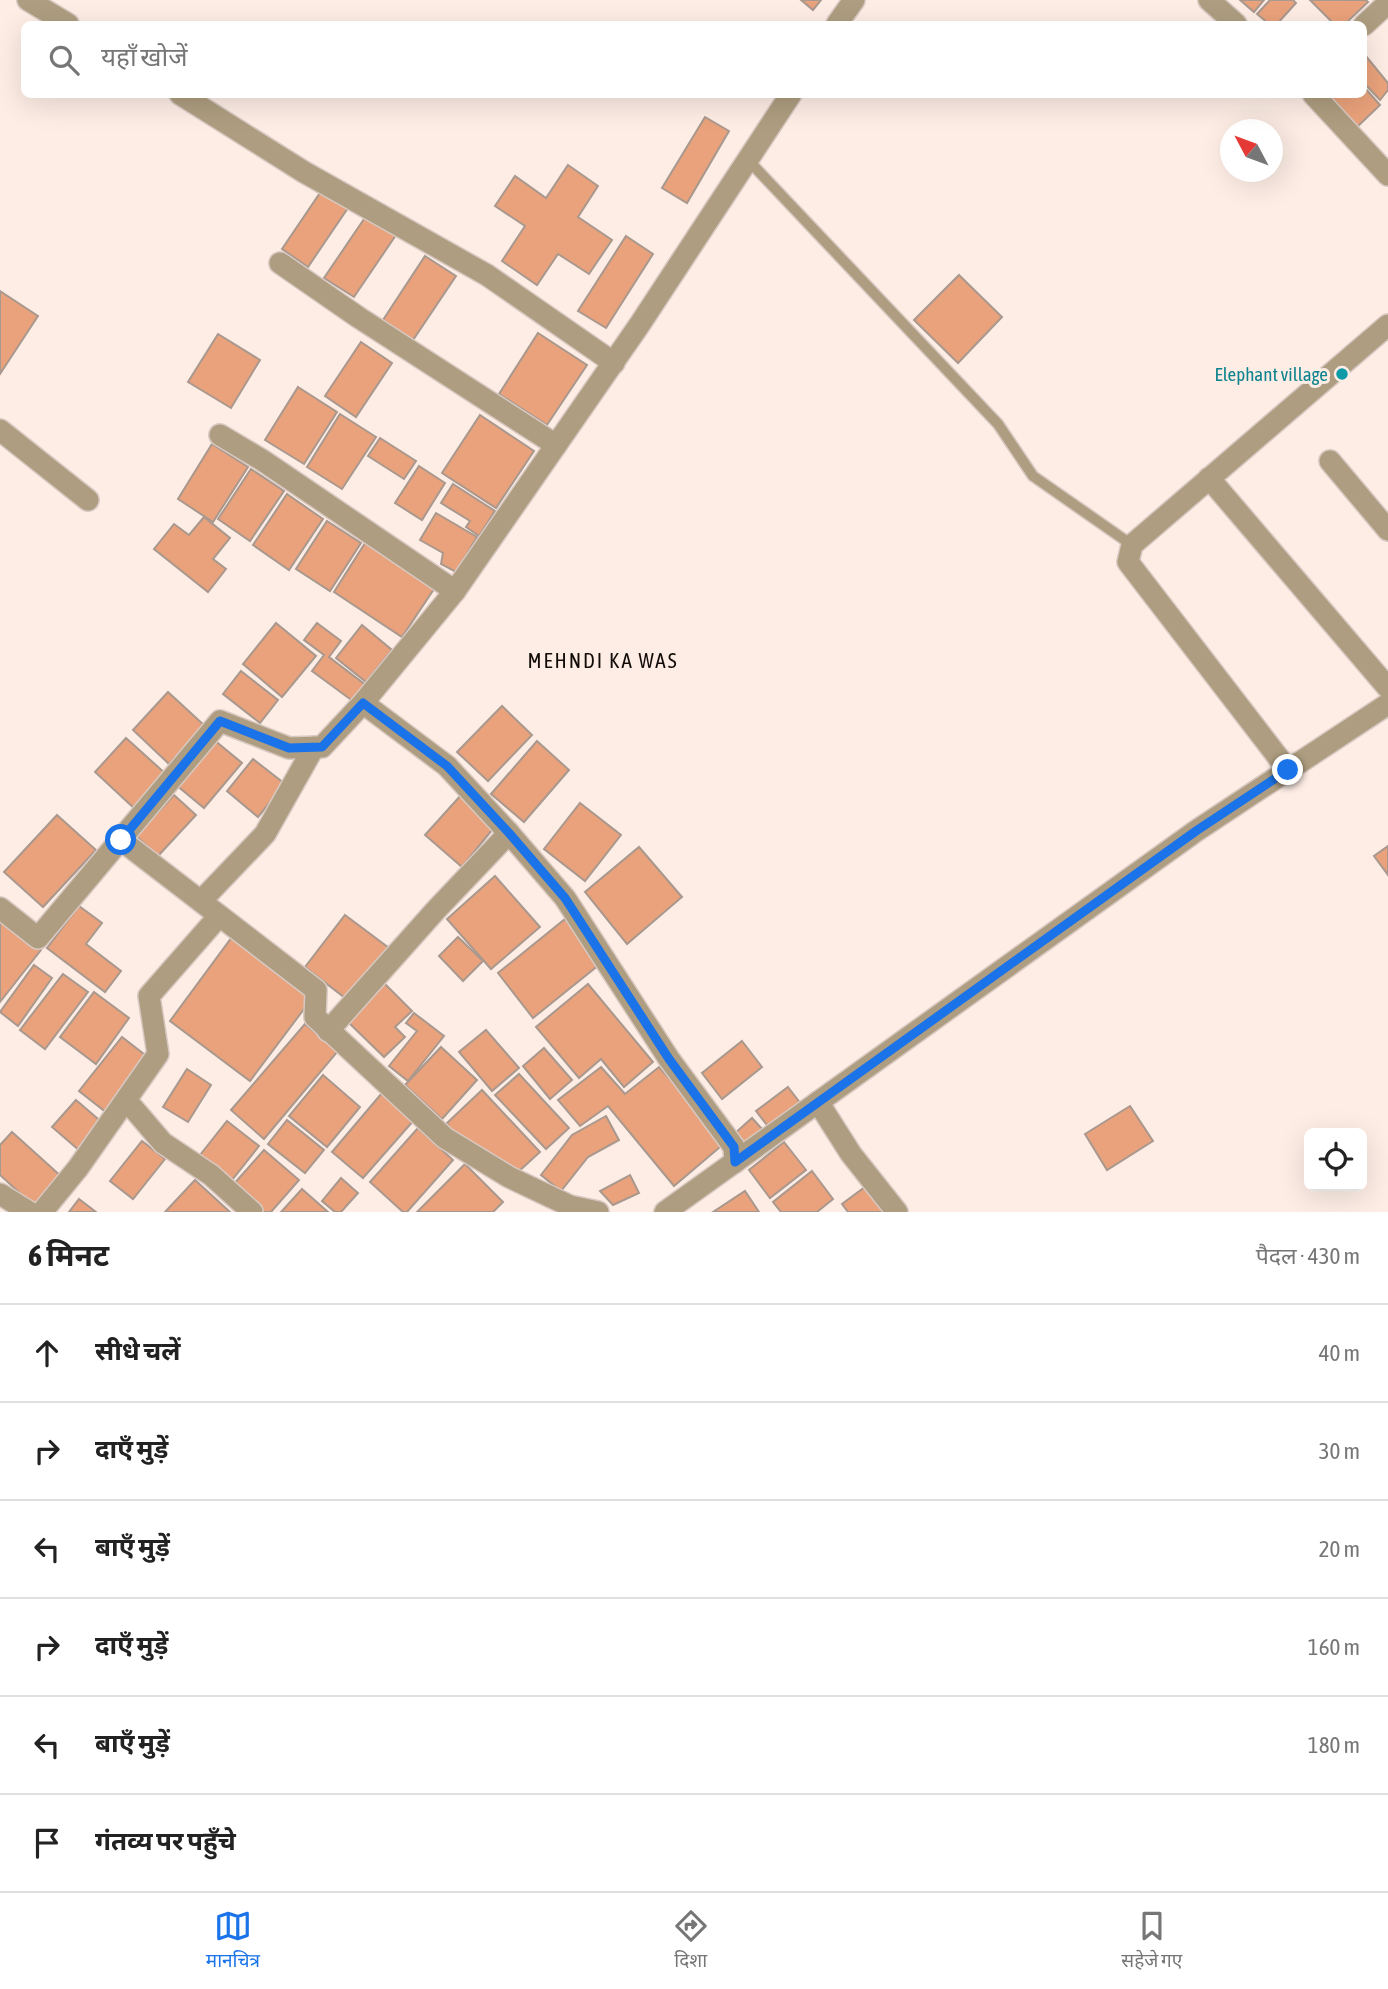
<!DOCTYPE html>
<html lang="hi">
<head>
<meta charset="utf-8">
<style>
  :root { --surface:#fff; --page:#f6f6f6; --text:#222; --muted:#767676; --line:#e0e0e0; --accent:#1a73e8 }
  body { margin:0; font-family:"Asap Condensed","Noto Sans Devanagari",sans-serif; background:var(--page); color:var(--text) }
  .controls { position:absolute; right:21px; bottom:21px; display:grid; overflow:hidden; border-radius:10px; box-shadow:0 7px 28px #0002 }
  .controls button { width:63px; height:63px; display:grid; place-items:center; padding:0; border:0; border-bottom:2px solid var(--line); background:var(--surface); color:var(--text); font:35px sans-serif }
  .compass { position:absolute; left:1220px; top:119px; width:63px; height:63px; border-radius:50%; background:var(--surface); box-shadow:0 7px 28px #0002; rotate:311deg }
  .stop { position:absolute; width:21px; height:21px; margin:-16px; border:5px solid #1a73e8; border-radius:50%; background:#fff }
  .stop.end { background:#1a73e8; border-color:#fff; box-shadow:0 2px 7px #0008 }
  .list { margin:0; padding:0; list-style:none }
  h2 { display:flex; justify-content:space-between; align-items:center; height:91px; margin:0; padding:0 28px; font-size:30px }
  h2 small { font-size:23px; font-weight:400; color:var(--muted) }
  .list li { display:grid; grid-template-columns:46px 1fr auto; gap:21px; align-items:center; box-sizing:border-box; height:98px; padding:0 28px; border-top:2px solid var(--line) }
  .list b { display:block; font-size:26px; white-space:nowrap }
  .list em { font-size:23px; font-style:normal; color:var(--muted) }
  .icon { flex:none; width:38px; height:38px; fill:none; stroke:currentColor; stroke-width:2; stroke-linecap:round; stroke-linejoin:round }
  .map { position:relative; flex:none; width:1388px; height:1212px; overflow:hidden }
  .search { position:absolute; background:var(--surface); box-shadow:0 7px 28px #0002; left:21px; right:21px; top:21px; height:77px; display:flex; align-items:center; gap:18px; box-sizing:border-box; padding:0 24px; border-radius:10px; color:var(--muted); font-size:26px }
  .sheet { height:679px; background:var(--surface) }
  nav { display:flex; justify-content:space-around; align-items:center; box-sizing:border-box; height:98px; border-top:2px solid var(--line); background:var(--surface); font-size:19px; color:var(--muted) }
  nav a { display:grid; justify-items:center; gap:4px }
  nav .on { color:var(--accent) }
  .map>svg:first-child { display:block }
  .building { fill:#e9a27b; stroke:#a9988e; stroke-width:2 }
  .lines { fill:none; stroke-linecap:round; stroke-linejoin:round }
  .lane-casing { stroke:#d7c9c2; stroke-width:13 }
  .street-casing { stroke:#d7c9c2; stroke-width:24 }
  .lane { stroke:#ae9d80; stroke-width:10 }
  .street { stroke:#ae9d80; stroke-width:21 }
  .route { stroke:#1a73e8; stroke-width:9 }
  .culture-dot { fill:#0f9aa8; stroke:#fdede5; stroke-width:2.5 }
  .labels { text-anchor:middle; stroke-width:6; stroke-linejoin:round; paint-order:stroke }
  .culture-label { font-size:19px; fill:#0d838f; stroke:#fdede5; text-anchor:end }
  .neighbourhood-label { font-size:21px; letter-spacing:2px; fill:#120c09; stroke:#fdede5 }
</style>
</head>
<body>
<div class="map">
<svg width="1388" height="1212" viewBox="0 0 1388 1212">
  <rect width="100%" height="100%" fill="#fdede5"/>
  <g class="building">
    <polygon points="801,0 821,0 813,10"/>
    <polygon points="1240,0 1264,0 1254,12"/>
    <polygon points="1270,0 1293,0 1296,3 1277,24 1269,24 1257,14"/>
    <polygon points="1310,0 1366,0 1368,2 1345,24 1334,24"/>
    <polygon points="1365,55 1388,83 1388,90 1380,100 1364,83"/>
    <polygon points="1364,87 1380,105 1356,128 1325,94 1364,94"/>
    <polygon points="705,117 729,131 687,203 662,188"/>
    <polygon points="568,165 598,186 578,217 612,240 589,274 558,254 537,285 502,261 525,226 495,206 515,176 546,198"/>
    <polygon points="324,187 350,205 308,267 282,249"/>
    <polygon points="366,216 396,235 354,297 324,278"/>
    <polygon points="626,236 653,254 606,328 578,311"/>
    <polygon points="425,256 456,276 413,340 383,320"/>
    <polygon points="959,275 1002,317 958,363 914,320"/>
    <polygon points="0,291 38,316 0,374"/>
    <polygon points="538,333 587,365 547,425 499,394"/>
    <polygon points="218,334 260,360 231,408 188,382"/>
    <polygon points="361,342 392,363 356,417 325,396"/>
    <polygon points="298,387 337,412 304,464 265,440"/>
    <polygon points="340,414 376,437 342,489 307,467"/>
    <polygon points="480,415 534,451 496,508 442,473"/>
    <polygon points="380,438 416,461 404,479 368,456"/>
    <polygon points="212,444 248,467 213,522 178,499"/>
    <polygon points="419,466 445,483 422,520 395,503"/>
    <polygon points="251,469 284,491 250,541 218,519"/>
    <polygon points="453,484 495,511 479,536 466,527 470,521 441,503"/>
    <polygon points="287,494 323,519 289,570 253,545"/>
    <polygon points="436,513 477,537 456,572 441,564 443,553 420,540"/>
    <polygon points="204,517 230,538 213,559 226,569 208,592 154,549 174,524 189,535"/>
    <polygon points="327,521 361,543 330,591 296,569"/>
    <polygon points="367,540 436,586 402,637 334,592"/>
    <polygon points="276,623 316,656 282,697 243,664"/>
    <polygon points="317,623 341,641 329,657 367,686 354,702 312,671 324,655 304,640"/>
    <polygon points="362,625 392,650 366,682 336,658"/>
    <polygon points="241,671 278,700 260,723 223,694"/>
    <polygon points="168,692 205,726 169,764 133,730"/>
    <polygon points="502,706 532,735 488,781 457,752"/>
    <polygon points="126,738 167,775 136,810 95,772"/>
    <polygon points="213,739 242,763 204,808 175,784"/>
    <polygon points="537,741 569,770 524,822 491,794"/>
    <polygon points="253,759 285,784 258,817 227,791"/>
    <polygon points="462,794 496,825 462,867 425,835"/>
    <polygon points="174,795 196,815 158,856 136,836"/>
    <polygon points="580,803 621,835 585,881 544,849"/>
    <polygon points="57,815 96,850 43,907 4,872"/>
    <polygon points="1388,846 1388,875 1374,856"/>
    <polygon points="639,847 682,897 627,944 585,892"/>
    <polygon points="495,876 540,927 491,969 447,919"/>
    <polygon points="79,906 102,923 86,944 121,971 105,992 47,948"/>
    <polygon points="345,915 389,948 349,1001 305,967"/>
    <polygon points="0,918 41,950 0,1002"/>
    <polygon points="565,919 600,964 533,1018 498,973"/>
    <polygon points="232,937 313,997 250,1081 170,1021"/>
    <polygon points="458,937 483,961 463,981 439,956"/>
    <polygon points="34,965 52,978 18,1026 0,1012"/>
    <polygon points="63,974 88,992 45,1049 20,1030"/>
    <polygon points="384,983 412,1011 395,1027 405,1037 384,1057 347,1021"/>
    <polygon points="588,984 653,1062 624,1087 601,1059 579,1078 536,1027"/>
    <polygon points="94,992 129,1018 96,1064 60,1037"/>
    <polygon points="414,1013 444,1036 408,1081 389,1066 417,1031 406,1023"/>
    <polygon points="305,1024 338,1051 264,1139 231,1110"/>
    <polygon points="486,1030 519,1068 492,1091 459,1052"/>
    <polygon points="122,1037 149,1058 107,1113 79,1091"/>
    <polygon points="742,1041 762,1067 722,1099 702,1073"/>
    <polygon points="441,1047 477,1080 442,1119 405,1085"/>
    <polygon points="544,1048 572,1080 550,1099 523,1066"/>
    <polygon points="601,1067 625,1094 659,1067 726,1142 674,1186 608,1106 580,1126 558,1100"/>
    <polygon points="187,1069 211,1085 188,1122 163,1107"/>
    <polygon points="519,1074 569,1128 546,1149 495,1095"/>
    <polygon points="323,1075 360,1107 327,1147 289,1116"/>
    <polygon points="788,1087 801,1104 770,1129 756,1111"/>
    <polygon points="482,1090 540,1152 517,1173 452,1134 447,1123"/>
    <polygon points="382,1093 414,1120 363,1178 332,1152"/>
    <polygon points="76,1100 104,1124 80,1151 52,1127"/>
    <polygon points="1130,1106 1153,1141 1107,1170 1085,1134"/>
    <polygon points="606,1116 619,1140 588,1157 561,1191 541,1175 572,1135"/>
    <polygon points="752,1118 762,1129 744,1146 734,1134"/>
    <polygon points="287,1120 324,1150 305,1173 268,1144"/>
    <polygon points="227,1121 259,1146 232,1180 200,1155"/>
    <polygon points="418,1128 453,1160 407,1212 403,1212 370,1182"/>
    <polygon points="12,1132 62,1177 35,1207 0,1175 0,1145"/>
    <polygon points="142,1141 165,1159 133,1199 110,1181"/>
    <polygon points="784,1142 806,1170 770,1198 749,1170"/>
    <polygon points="264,1150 299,1180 271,1212 264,1212 233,1185"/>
    <polygon points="465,1164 503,1202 493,1212 417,1212"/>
    <polygon points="812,1171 833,1199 817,1212 781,1212 773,1202"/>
    <polygon points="630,1175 639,1193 613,1205 600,1191"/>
    <polygon points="341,1178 358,1193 341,1212 335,1212 322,1201"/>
    <polygon points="195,1180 230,1212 165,1212"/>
    <polygon points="865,1187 884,1212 848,1212 842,1204"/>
    <polygon points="302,1189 328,1212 281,1212"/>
    <polygon points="745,1191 759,1212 713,1212"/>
    <polygon points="79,1199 96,1212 69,1212"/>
  </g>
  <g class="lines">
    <defs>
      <polyline id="lane" points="748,160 998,424 1033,476 1132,545"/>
      <g id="street">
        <polyline points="28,0 68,24"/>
        <polyline points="1209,0 1236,24"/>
        <polyline points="837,24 854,0"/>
        <polyline points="1364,25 1388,3"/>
        <polyline points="180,94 304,172 487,275 614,363"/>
        <polyline points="1313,94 1388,175"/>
        <polyline points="280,263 358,317 556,445"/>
        <polyline points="0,430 88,500"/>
        <polyline points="220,435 262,460 455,591"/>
        <polyline points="1330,461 1388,530"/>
        <polyline points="1209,478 1388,688"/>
        <polyline points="363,703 447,766 509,833 565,898 669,1059 734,1147 735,1162"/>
        <polyline points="1288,770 1128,562 1132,545 1388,325"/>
        <polyline points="121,840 316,990 315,1017 445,1138 509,1177 570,1206 598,1212"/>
        <polyline points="201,901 265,834 314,747"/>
        <polyline points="0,908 38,938 220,721 289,748 322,747 363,703 455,591 640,324 791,94"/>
        <polyline points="328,1031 435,911 509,833"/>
        <polyline points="127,1101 163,1143 211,1175 252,1212"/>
        <polyline points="818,1102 851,1154 897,1212"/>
        <polyline points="0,1194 29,1212"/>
        <polyline points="42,1212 78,1168 158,1054 149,996 219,916"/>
        <polyline points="665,1212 1196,831 1388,704"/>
      </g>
    </defs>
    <use href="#lane" class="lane-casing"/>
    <use href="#street" class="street-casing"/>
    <use href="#lane" class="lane"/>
    <use href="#street" class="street"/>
  </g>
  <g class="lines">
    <polyline class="route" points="121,840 220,721 289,748 322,747 363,703 447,766 509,833 565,898 669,1059 734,1147 735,1162 1196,831 1288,770"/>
  </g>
  <circle class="culture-dot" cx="1342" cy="374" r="7"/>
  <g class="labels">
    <g class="culture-label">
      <text x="1328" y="381">Elephant village</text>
    </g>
    <g class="neighbourhood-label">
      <text x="603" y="668">MEHNDI KA WAS</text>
    </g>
  </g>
</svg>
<div class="controls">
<button><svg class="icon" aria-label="locate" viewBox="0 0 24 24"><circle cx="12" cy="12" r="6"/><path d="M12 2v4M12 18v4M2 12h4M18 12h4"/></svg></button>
</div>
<svg class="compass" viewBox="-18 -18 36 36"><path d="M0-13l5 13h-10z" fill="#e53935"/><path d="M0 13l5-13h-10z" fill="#767676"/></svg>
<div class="stop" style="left:121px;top:840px"></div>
<div class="stop end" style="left:1288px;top:770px"></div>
<div class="search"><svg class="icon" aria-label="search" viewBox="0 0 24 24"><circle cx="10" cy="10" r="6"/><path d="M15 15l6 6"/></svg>यहाँ खोजें</div>
</div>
<section class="sheet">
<h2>6 मिनट<small>पैदल · 430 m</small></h2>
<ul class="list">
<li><svg class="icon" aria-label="ahead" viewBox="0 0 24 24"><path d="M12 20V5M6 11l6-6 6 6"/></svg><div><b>सीधे चलें</b></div><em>40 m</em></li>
<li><svg class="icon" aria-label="right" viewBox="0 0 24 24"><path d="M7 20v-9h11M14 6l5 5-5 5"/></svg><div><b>दाएँ मुड़ें</b></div><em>30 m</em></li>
<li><svg class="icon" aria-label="left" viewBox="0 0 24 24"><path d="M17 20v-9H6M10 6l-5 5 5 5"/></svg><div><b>बाएँ मुड़ें</b></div><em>20 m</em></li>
<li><svg class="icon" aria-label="right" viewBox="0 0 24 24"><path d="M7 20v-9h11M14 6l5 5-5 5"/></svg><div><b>दाएँ मुड़ें</b></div><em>160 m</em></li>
<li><svg class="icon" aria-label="left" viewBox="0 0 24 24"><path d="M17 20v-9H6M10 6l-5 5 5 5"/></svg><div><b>बाएँ मुड़ें</b></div><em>180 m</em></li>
<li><svg class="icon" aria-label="arrive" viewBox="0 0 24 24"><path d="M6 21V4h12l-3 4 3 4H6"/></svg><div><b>गंतव्य पर पहुँचे</b></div></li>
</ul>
</section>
<nav>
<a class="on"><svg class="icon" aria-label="map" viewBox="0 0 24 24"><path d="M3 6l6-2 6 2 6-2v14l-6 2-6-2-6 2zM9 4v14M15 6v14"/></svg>मानचित्र</a>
<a><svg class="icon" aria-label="directions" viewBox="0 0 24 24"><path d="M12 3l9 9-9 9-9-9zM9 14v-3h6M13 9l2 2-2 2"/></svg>दिशा</a>
<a><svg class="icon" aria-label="saved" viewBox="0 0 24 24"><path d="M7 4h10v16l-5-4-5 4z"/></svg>सहेजे गए</a>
</nav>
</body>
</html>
